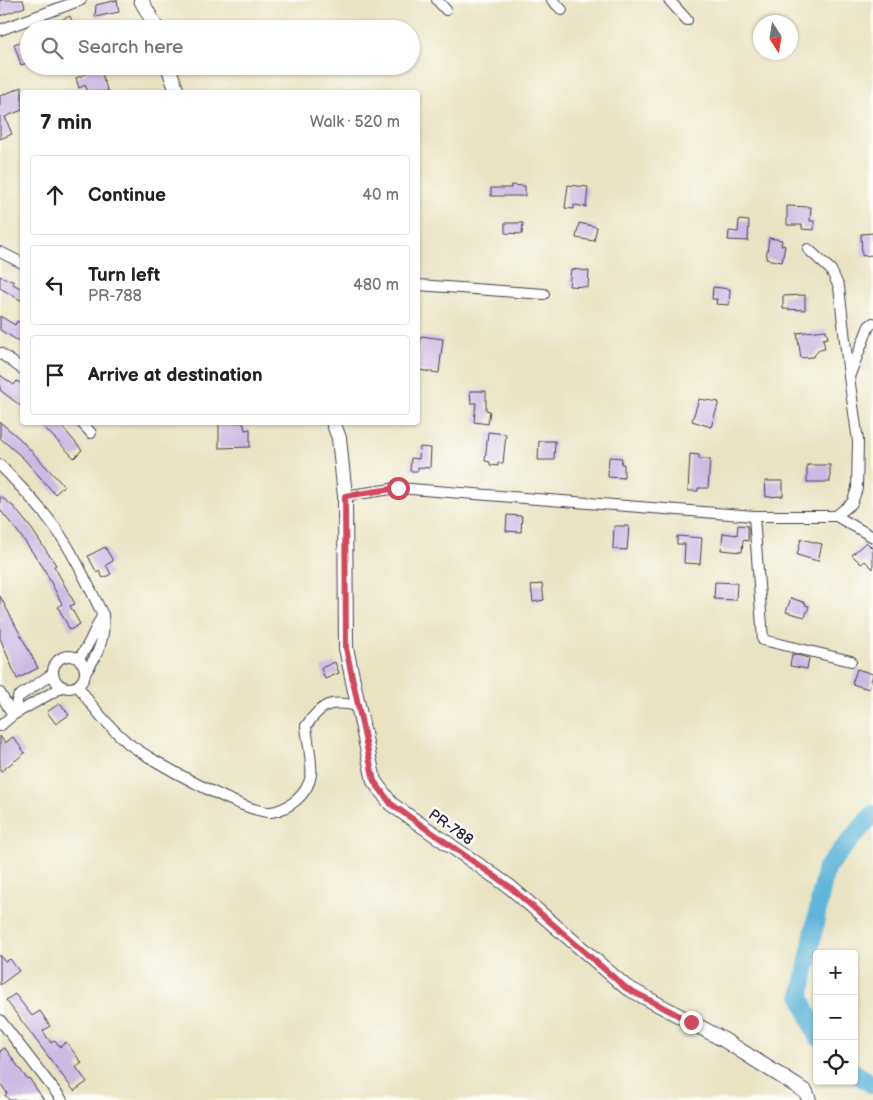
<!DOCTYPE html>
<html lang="en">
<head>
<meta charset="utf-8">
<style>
  :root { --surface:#fff; --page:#f6f6f6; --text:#202124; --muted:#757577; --line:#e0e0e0 }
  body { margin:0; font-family:"Balsamiq Sans",sans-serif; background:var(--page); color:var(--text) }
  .controls { position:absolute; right:15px; bottom:15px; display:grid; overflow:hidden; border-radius:5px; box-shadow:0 1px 4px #0004 }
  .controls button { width:45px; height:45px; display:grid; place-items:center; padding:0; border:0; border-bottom:1px solid var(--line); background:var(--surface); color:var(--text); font:25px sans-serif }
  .compass { position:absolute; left:753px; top:15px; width:45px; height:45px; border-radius:50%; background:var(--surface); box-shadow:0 1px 4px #0004; rotate:168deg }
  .stop { position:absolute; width:15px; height:15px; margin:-11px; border:4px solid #d1495b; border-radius:50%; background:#fff }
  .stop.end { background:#d1495b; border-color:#fff; box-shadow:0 1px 5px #0008 }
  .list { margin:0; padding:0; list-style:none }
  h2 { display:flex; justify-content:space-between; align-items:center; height:65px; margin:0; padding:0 20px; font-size:21px }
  h2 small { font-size:16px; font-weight:400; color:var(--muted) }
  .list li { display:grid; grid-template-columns:32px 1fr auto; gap:15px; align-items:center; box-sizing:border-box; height:80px; margin:0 10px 10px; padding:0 10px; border:1px solid var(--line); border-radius:5px }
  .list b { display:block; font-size:19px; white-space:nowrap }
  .list p { margin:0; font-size:16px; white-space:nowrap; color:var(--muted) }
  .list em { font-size:16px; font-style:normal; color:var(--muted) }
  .icon { flex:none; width:28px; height:28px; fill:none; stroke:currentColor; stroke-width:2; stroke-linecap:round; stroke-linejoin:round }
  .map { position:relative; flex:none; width:873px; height:1100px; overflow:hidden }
  .search { position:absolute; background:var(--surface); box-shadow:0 1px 4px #0004; left:20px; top:20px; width:400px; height:55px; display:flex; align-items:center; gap:12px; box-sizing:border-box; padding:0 18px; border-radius:28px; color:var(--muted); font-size:19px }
  .panel { position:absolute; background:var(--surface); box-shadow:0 1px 4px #0004; left:20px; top:90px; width:400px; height:335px; border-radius:5px }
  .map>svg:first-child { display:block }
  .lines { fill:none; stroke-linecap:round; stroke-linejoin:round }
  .river { stroke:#5db5da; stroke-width:18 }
  .building { fill:#cdbae3 }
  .street-casing { stroke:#403f4f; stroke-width:12 }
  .secondary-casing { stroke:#403f4f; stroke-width:16 }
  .street { stroke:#fff; stroke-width:10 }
  .secondary { stroke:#fff; stroke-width:14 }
  .route { stroke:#d1495b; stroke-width:6 }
  .labels { text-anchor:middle; stroke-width:5; stroke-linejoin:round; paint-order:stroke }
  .street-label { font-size:15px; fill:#22223b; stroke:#fdfcf7 }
</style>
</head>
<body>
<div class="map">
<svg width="873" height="1100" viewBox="0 0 873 1100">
  <rect width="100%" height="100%" fill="#fdfcf7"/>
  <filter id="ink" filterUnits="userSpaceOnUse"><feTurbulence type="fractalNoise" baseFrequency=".02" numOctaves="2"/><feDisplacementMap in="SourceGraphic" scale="10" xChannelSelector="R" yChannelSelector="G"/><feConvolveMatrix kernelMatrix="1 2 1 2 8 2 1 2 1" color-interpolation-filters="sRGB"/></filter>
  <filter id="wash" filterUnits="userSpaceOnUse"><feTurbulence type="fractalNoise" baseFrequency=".0096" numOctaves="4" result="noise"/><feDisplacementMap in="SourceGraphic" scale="20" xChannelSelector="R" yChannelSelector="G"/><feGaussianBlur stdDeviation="1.12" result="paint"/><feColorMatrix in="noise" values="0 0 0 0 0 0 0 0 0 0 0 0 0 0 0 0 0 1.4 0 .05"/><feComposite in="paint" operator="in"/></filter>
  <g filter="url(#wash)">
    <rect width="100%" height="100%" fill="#e9e3c2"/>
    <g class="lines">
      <g class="river">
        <polyline points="817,1037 801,996 826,868 873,814"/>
        <polyline points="854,1072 873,1085"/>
      </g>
    </g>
    <g id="blocks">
      <g class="building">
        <polygon points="0,0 23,0 25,7 0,16"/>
        <polygon points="117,0 119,12 95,17 96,5"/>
        <polygon points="70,16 75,29 42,29 56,22"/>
        <polygon points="29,39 29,62 21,65 14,44"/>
        <polygon points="92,66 99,66 108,92 88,92 85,85 79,88 76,78 86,74 84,69"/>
        <polygon points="22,87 22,110 5,117 12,134 0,139 0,96"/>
        <polygon points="511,185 525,186 525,196 491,196 491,188 511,188"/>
        <polygon points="568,185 588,187 586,207 574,205 574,209 565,208"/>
        <polygon points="787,206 811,207 810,221 814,221 814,230 802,229 802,225 787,225"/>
        <polygon points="739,220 749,221 748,241 728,240 729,231 738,232"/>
        <polygon points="505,223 523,223 522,234 505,233"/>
        <polygon points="579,223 597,227 594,241 576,238"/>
        <polygon points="873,233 873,255 862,256 861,234"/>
        <polygon points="769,238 782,240 781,245 785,246 782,262 766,259"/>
        <polygon points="571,269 589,271 588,287 569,286"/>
        <polygon points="0,276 14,282 13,284 22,289 22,301 0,288"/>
        <polygon points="713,287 730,289 729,305 716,304 717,299 712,299"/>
        <polygon points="805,295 805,310 783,309 783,296"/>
        <polygon points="0,316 15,325 17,321 22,324 22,343 0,330"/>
        <polygon points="826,330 828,338 823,339 825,349 819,350 813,357 801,358 797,333"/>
        <polygon points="421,336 443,339 439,373 418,370"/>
        <polygon points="0,375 14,385 17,381 22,385 22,407 0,390"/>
        <polygon points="470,391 486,391 486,410 490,411 488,424 474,422 476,403 471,403"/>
        <polygon points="699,399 719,402 711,427 692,421"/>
        <polygon points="0,422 19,438 64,486 55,494 23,458 0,438"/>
        <polygon points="39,422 54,422 64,429 82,450 74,458"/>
        <polygon points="243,422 245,430 250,429 250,447 219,448 219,423"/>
        <polygon points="488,432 506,434 503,463 498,463 498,466 490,465 490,462 485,461"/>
        <polygon points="539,441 555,441 554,460 538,460"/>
        <polygon points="420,447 431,448 430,468 418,467 418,471 410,471 411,458 419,459"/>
        <polygon points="690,454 699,455 699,459 710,459 708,488 698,488 698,491 688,491"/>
        <polygon points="609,457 622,458 621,464 624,464 624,478 608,477"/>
        <rect x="807" y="465" width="23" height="17"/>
        <polygon points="765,481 783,481 783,496 766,497"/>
        <polygon points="0,496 14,507 31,528 56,565 54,566 75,604 70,606 80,624 70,630 58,607 62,604 43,567 18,532 0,510"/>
        <polygon points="507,515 522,516 521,532 506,531"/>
        <polygon points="738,525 748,526 748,541 743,540 742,552 721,550 723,533 737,535"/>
        <polygon points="614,526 629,526 627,550 613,549"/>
        <polygon points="677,536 702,538 700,564 684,563 685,544 677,544"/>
        <polygon points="801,539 822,544 818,561 797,555"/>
        <polygon points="866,542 873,549 873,569 865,561 861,564 852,555"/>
        <polygon points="105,547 113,561 106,565 111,574 103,578 99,571 97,573 88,556"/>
        <polygon points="715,582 737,583 736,600 714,599"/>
        <polygon points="542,584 544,600 533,602 531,585"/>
        <polygon points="0,596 38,668 17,679 0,638"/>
        <polygon points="791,598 806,603 805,605 809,606 805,617 786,612"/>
        <polygon points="792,654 809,658 807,669 790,666"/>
        <polygon points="335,662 339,673 325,679 321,668"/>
        <polygon points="857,669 873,674 869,689 852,684"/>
        <polygon points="60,703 69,715 56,724 47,712"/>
        <polygon points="0,736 5,743 13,737 25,753 0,772"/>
        <polygon points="0,955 5,962 10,959 19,971 0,985"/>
        <polygon points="15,994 32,1016 40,1011 50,1026 43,1031 51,1043 55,1040 60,1047 66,1042 82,1063 76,1067 87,1082 74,1091 6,1000"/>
        <polygon points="5,1048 27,1079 29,1078 44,1100 9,1100 5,1095 7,1093 0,1083 0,1051"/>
      </g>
    </g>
  </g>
  <g filter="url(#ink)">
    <use href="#blocks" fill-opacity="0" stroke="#403f4f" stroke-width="1"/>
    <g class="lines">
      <defs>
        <g id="street">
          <polyline points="437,0 446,10"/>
          <polyline points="552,0 562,10"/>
          <polyline points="669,0 687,20"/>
          <polyline points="0,30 81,0"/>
          <polyline points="808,249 831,270 839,287 849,376"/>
          <polyline points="0,252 22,263"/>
          <polyline points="418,285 544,294"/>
          <polyline points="0,353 22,369"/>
          <polyline points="81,422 91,433"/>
          <path d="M0 465C19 485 38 504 54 526 74 553 88 585 103 615"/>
          <polyline points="345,496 398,488 754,516 836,516 852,503 857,489 858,441 849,377 869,326 873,323"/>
          <polyline points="754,516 763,640 851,661"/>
          <polyline points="836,516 873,537"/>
          <circle cx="69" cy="672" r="16"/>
          <path d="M78 659C91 645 93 630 103 615 106 637 98 655 85 673"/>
          <polyline points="52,674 18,697 13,715 62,687"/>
          <path d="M78 686C92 707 108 726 128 743 149 760 247 814 271 812 290 809 308 794 311 775 313 764 307 739 306 726 322 703 330 700 358 706"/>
          <polyline points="0,693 13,715 0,726"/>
          <polyline points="0,1020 62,1100"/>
        </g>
        <g id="secondary">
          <polyline points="141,0 157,29"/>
          <polyline points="168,66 177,92"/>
          <polyline points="333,422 339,438 345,496 346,648 374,781 391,804 510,887 626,987 724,1040 806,1092 809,1100"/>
        </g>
      </defs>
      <use href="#street" class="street-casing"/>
      <use href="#secondary" class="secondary-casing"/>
      <use href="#street" class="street"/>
      <use href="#secondary" class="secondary"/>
    </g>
  </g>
  <g class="lines" filter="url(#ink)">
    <polyline class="route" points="398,488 345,496 346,648 374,781 391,804 510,887 626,988 691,1022"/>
  </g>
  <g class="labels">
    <g class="street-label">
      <text transform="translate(451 827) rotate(35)" y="5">PR-788</text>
    </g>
  </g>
</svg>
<div class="controls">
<button>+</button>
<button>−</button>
<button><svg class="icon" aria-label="locate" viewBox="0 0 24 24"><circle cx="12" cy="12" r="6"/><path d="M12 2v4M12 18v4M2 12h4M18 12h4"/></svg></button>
</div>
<svg class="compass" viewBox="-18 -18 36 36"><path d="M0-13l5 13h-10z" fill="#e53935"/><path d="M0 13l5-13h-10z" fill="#757577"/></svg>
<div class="stop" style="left:398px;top:488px"></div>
<div class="stop end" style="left:691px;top:1022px"></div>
<div class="search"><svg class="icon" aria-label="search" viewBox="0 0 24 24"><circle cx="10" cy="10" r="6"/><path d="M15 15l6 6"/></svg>Search here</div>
<section class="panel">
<h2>7 min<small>Walk · 520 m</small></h2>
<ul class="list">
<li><svg class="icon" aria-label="ahead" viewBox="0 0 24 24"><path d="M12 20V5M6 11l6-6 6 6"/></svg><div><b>Continue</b></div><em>40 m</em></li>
<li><svg class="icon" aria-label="left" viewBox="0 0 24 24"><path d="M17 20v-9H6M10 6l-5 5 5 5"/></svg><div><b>Turn left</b><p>PR-788</p></div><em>480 m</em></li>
<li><svg class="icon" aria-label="arrive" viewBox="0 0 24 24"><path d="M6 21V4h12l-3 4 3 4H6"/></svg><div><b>Arrive at destination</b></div></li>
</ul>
</section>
</div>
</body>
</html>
